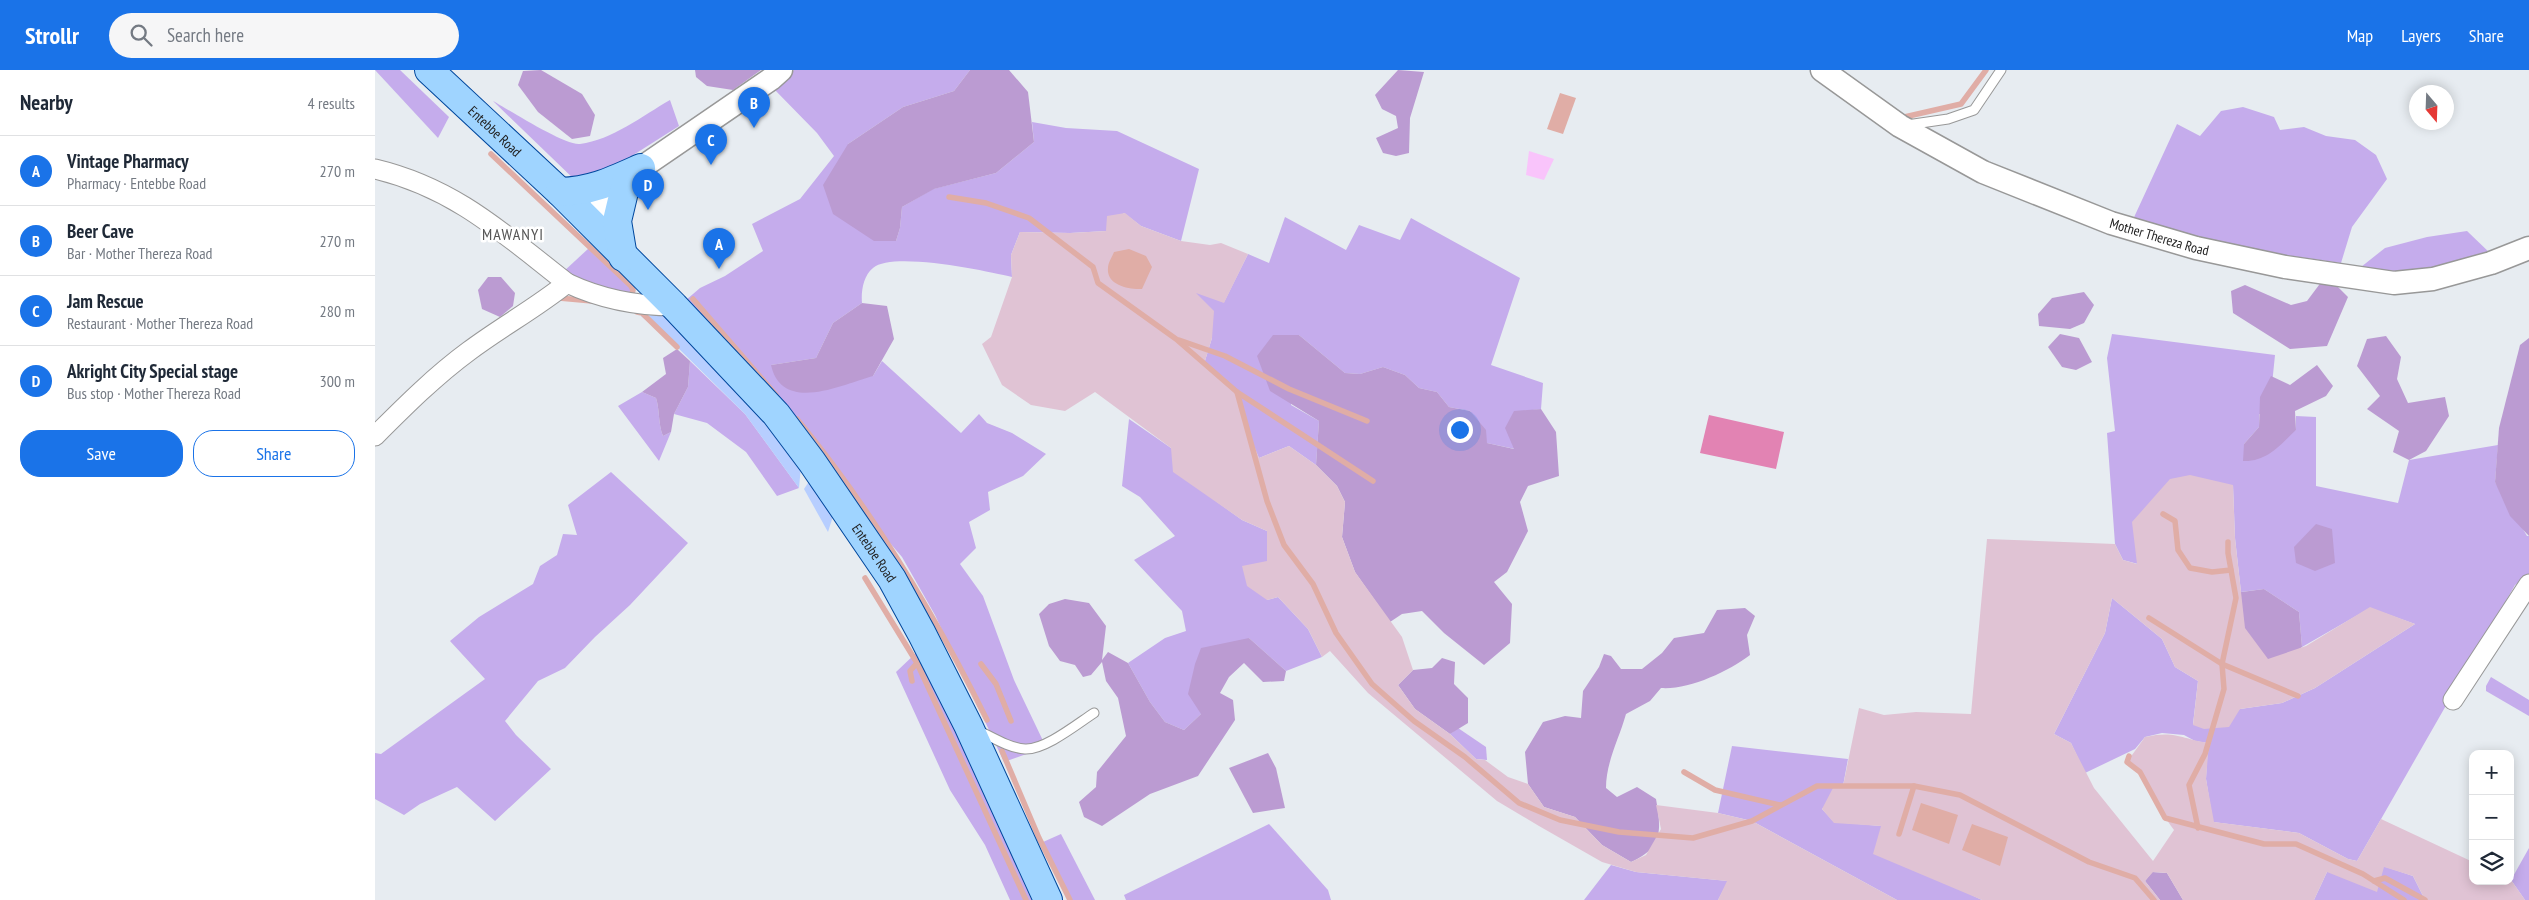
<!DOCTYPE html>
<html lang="en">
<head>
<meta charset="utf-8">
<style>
  :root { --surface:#fff; --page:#f6f6f7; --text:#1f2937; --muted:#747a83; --line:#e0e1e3; --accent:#1a73e8 }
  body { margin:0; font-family:"PT Sans Narrow",sans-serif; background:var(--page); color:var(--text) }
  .controls { position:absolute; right:15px; bottom:15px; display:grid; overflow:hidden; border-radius:10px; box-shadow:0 2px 12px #0003 }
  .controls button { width:45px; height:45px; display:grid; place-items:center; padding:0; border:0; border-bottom:1px solid var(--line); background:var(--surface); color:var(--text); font:25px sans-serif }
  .compass { position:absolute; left:2034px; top:15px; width:45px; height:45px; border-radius:50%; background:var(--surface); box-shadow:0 2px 12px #0003; rotate:161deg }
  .you { position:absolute; left:1084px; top:359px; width:18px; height:18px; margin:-12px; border:4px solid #fff; border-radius:50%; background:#1a73e8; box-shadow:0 0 0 8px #1a73e833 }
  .badge { display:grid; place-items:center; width:32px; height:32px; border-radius:50%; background:var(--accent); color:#fff; font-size:16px; font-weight:700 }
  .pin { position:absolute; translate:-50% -41px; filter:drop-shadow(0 1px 2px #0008) }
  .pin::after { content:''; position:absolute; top:26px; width:18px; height:15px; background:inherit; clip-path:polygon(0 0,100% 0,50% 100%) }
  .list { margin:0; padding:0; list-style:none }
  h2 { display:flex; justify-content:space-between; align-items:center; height:65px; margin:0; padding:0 20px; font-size:21px }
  h2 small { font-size:16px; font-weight:400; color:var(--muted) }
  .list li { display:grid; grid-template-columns:32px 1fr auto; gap:15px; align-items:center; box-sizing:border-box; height:70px; padding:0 20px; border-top:1px solid var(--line) }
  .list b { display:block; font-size:19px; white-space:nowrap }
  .list p { margin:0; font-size:16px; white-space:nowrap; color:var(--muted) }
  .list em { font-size:16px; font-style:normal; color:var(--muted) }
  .actions { display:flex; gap:10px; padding:15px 20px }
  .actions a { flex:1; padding:11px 0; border:1px solid var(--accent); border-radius:20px; text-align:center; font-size:18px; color:var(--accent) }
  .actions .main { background:var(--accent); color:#fff }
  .icon { flex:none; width:28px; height:28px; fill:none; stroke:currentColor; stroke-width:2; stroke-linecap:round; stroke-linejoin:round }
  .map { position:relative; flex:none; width:2154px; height:830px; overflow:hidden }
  header { display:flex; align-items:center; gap:30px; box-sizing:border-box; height:70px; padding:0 25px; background:var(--accent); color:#fff }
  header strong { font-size:24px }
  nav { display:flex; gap:28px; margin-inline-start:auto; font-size:18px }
  .search { width:350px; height:45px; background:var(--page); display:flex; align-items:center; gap:12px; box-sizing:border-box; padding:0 18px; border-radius:28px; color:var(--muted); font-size:19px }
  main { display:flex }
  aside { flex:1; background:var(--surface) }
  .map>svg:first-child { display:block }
  .grass { fill:#c5acec }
  .forest { fill:#bb9bd2 }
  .wetland { fill:#e0c3d4 }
  .sand { fill:#b7ceff }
  .park { fill:#f9c4fb }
  .pitch { fill:#e283b3 }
  .water { fill:#e0ada6 }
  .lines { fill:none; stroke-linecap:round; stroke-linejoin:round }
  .stream { stroke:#e0ada6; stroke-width:5.5 }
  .service-casing { stroke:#989898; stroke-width:11 }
  .minor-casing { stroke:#989898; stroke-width:21 }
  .tertiary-casing { stroke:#989898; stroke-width:25 }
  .primary-casing { stroke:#00479d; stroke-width:30 }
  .service { stroke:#fff; stroke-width:9 }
  .minor { stroke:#fff; stroke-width:19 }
  .tertiary { stroke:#fff; stroke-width:22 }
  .primary { stroke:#9fd4ff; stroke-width:28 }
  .labels { text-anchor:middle; stroke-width:5; stroke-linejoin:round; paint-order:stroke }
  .street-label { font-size:14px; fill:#212121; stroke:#fff }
  .quarter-label { font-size:16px; letter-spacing:1px; fill:#545454; stroke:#fff }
</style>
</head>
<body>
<header>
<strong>Strollr</strong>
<div class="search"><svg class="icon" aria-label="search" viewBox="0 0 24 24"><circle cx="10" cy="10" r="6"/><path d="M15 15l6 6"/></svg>Search here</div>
<nav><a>Map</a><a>Layers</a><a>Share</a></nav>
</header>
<main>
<aside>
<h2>Nearby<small>4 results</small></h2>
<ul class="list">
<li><span class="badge">A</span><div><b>Vintage Pharmacy</b><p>Pharmacy · Entebbe Road</p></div><em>270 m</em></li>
<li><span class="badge">B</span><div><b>Beer Cave</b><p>Bar · Mother Thereza Road</p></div><em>270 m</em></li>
<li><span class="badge">C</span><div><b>Jam Rescue</b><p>Restaurant · Mother Thereza Road</p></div><em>280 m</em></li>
<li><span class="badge">D</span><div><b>Akright City Special stage</b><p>Bus stop · Mother Thereza Road</p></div><em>300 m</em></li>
</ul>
<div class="actions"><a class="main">Save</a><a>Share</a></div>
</aside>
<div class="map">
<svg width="2154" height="830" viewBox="0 0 2154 830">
  <rect width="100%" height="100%" fill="#e7ecf1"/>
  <g class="grass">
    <polygon points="0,0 25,0 74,47 63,68"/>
    <path d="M419 0H595L579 21 528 37 473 74 521 171 525 158 527 137 558 119 621 103 659 72 657 52 691 58 742 61 824 99 806 171 766 156 749 143 732 161 695 163 645 162 636 185 637 207C611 201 518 181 498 198 488 206 486 222 487 233L458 253 441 288 396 295 498 306 507 291 586 363 604 344 612 353 637 363 671 384 648 406 613 422 615 440 594 452 601 478 585 494 608 526 639 610 671 677 629 692 560 545 527 487 473 424 398 327 311 230 325 218 350 206 388 181 377 154 425 129 459 86 442 63 398 18Z"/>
    <path d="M295 30 304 56 219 110 202 112 118 31C134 40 190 76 205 74 237 70 267 46 295 30Z"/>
    <polygon points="1868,37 1899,47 1905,60 1929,57 1951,66 1980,70 2001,85 2012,109 1977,157 1966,193 1867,179 1755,156 1802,54 1825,66 1846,41"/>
    <polygon points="910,147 971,180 984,155 1025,170 1036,148 1145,208 1116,295 1168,313 1166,339 1139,342 1140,379 1112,373 1095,341 1074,337 1062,322 1044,318 1030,305 1008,297 985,304 970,303 924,265 916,335 944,351 941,395 914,376 884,388 873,364 862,322 829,294 837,268 820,222 849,232 873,184 894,193"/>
    <polygon points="2092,161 2117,185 2067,200 2010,207 1986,197 2010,178 2052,167"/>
    <polygon points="214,178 257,218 255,224 246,226 187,203"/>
    <polygon points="1737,264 1900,285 1894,344 1884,344 1884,357 1869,374 1921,360 1921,346 1941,347 1941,416 2023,433 2034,390 2123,375 2120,412 2152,466 2154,466 2154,505 2140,515 1982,791 1973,789 1924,763 1838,752 1831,709 1833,673 1820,671 1809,665 1787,663 1770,667 1760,679 1710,703 1696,673 1679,664 1730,563 1737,528 1787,569 1800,597 1823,611 1818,654 1865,639 1907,633 1940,618 2040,554 1995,538 1927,577 1924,542 1889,519 1866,522 1860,468 1858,415 1763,494 1748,490 1740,474 1732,363 1740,361 1732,288"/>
    <polygon points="315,291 370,344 424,418 402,426 371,382 332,353 299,344 313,317"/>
    <path d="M267 322 281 328C285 341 283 354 288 366L296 362 284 391 243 336Z"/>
    <polygon points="754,349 796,378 842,432 867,450 892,461 892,530 903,527 933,559 947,587 911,601 874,568 826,644 809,660 790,652 775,632 753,593 790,568 811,561 807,541 759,490 800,466 765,427 747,416"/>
    <polygon points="236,402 313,473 255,535 220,567 190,598 163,611 130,651 141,665 176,699 120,751 82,717 45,734 29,745 0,729 0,683 6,684 110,609 75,571 104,547 158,514 165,496 182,485 188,464 202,465 193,435"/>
    <polygon points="541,583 584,667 657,830 635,830 610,775 575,720 521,602"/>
    <polygon points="2116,607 2154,630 2154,646 2111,621 2111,616"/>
    <polygon points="1083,658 1111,677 1112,690 1101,689 1075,664"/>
    <polygon points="1357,676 1473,689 1468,716 1447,739 1459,752 1506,756 1580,817 1607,830 1522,830 1377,751 1343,743"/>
    <polygon points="894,754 953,820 956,830 751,830 749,825"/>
    <polygon points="686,764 720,830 693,830 668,772"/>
    <polygon points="2154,778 2154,830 2150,830 2136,810"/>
    <polygon points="1236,795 1261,802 1353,811 1343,830 1209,830"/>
    <polygon points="2008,796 2038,806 2050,830 1939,830 1952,802"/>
  </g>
  <g class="forest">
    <polygon points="166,0 207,24 220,45 215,66 197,69 163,42 143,15 148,1"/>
    <polygon points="320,0 386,0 358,20 332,16 321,7"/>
    <polygon points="595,0 634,0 653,22 659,72 621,103 559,119 527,137 525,158 521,171 499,171 458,144 448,115 473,74 528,37 579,21"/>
    <polygon points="1023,0 1049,2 1035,48 1034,83 1021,86 1008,83 1001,68 1023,58 1021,46 1007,39 1000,25"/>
    <polygon points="113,207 126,207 140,223 138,236 125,247 107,239 103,220"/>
    <polygon points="1947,211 1962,216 1973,227 1952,276 1915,279 1858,243 1856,221 1870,215 1916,235 1932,231"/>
    <polygon points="1709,222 1719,235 1709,253 1695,259 1664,256 1663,244 1677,228"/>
    <path d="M487 233 512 236 519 269 498 306C466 315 407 344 396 295L441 288 458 253Z"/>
    <polygon points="1685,264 1704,268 1717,292 1701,300 1687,297 1673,277"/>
    <polygon points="898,265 924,265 970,303 985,304 1008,297 1030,305 1044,318 1062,322 1074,337 1095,341 1111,360 1112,373 1139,379 1130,358 1139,341 1166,339 1181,362 1184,406 1153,416 1145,432 1153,461 1132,502 1119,512 1137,534 1135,573 1109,595 1069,563 1047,541 1027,544 1015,552 980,502 967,467 970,432 962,416 941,395 944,351 895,321 882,286"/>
    <polygon points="2011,266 2026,287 2022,309 2033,333 2070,327 2074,346 2051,381 2034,390 2018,382 2024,361 1992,339 2005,326 1982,296 1992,269"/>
    <polygon points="2154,268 2154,466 2135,446 2120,412 2124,358 2145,275"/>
    <path d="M302 279 315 291 313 317 299 344 296 362 288 366C283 354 285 341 281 328L267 322 291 304 288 288Z"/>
    <path d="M1942 295 1958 316 1951 326 1920 341 1921 360C1905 375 1892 392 1868 391L1869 374 1884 357 1885 327 1896 306 1915 315Z"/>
    <polygon points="1941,454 1957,459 1960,493 1940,501 1921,493 1919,477"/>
    <polygon points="1889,519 1924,542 1927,577 1904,594 1871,609 1852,524"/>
    <polygon points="690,529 714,533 731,556 727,590 733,582 753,593 775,632 790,652 809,660 826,644 813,624 820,594 826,578 874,568 911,601 909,611 888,612 869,593 854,607 845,623 858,630 860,650 823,706 775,724 727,756 709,747 704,732 721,717 722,702 751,666 743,628 731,611 727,592 716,605 708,607 700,595 685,591 674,576 664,544 674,534"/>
    <path d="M1370 538 1380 546 1372 565 1375 585C1353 602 1313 620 1286 618L1275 631 1251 644C1244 669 1231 692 1231 718L1242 727 1262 717 1281 729C1286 758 1289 778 1256 792L1227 775 1200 747 1169 737 1153 714 1150 682 1168 652 1190 646 1206 648 1208 621 1224 597 1229 584 1236 586 1246 599H1267L1287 583 1299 568 1329 563 1342 540Z"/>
    <polygon points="1067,588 1080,592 1079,614 1093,628 1093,653 1075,664 1040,639 1023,615 1038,600 1057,598"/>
    <polygon points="893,683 901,698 910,738 878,743 854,698"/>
    <polygon points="1777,802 1792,803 1808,830 1785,830 1770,811"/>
  </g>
  <g class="wetland">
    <polygon points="750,143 766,156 806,171 835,175 846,173 873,184 849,233 821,223 839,241 837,268 829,294 862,322 868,347 884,388 914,376 941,395 962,416 970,432 967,467 980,502 1027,567 1038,600 1023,615 1040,639 1075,664 1101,689 1110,690 1133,707 1153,714 1169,737 1200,747 1227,775 1256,792 1271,785 1286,759 1281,735 1343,743 1377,751 1522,830 1343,830 1352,811 1261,802 1227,792 1164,756 1122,731 993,623 955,581 947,587 933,559 903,527 892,530 872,516 867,496 892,491 892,461 867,450 798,402 796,378 720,322 690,341 656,335 627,315 607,274 616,267 637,207 636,185 645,162 695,163 731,161 732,146"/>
    <path d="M1815 405 1858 415 1860 468 1870 558 1893 589 1931 576 1995 537 2040 554 1940 618 1907 633 1865 639 1854 657 1829 659 1818 655 1823 611 1800 597 1787 569 1737 528 1730 563 1679 664 1696 673 1719 718 1778 791 1799 760C1782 738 1774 710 1752 692L1770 667C1801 660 1806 669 1834 673L1831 709 1839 752 1924 763 1973 789 1982 791 2006 749 2098 792V811L2136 810 2150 830H2050L2038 806 2009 797 2002 822 1952 802 1939 830H1808L1792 803 1778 802 1770 811 1785 830H1607L1498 784 1506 756 1459 753 1447 739 1459 716H1468L1484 638 1509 645 1541 642 1596 644 1612 469 1740 474 1748 490 1762 494 1757 452 1795 409Z"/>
  </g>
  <g class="sand">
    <polygon points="118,88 164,126 259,215 257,218"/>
    <polygon points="292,244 369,324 426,396 424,418 370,344 292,267 266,246"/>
    <polygon points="437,407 459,443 453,462 429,419"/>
  </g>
  <polygon class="park" points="1154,81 1179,89 1169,110 1151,105"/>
  <polygon class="pitch" points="1334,345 1409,362 1401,399 1325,383"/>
  <g class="water">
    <polygon points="1185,23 1201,28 1188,64 1172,59"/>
    <path d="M754 179 771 186 777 197 767 219C754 220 731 215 733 198 733 193 737 187 739 182Z"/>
    <polygon points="1546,733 1583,745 1574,774 1537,760"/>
    <polygon points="1597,754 1633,767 1625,796 1587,780"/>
  </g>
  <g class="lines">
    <g class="stream">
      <polyline points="1525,48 1586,34 1611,0"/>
      <polyline points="116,84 256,216 258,220 257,224 250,226"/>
      <polyline points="574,127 611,133 654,148 718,197 723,213 801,269 862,322 998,411"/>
      <polyline points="184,228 217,231"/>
      <polyline points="318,229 401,325"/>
      <polyline points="262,242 267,243 302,277"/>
      <polyline points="804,270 850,286 914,319 992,351"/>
      <polyline points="862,322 892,431 909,475 938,514 961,563 997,614 1039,651 1090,687 1144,733 1185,750 1244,762 1318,768 1377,751 1442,716 1539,716 1585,725 1714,792 1760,808 1779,830"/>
      <path d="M422 349C499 442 559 543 612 650"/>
      <polyline points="1788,444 1800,451 1803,480 1815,498 1837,502 1856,500"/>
      <polyline points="490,508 542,593 535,601 537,611"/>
      <polyline points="1774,548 1847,594 1923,626"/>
      <polyline points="542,593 651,830"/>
      <polyline points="606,594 621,614 636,651"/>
      <polyline points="627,681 664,768 695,830"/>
      <polyline points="1754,686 1752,692 1765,702 1790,748 1889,774 1921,774 1988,804 2029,830"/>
      <polyline points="1309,702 1340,720 1405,735"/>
      <polyline points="1823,758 1814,715 1830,684 1849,619 1847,594 1861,528 1853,483 1853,472"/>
      <polyline points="1524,764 1539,716"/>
      <polyline points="1999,811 2010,808 2050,830"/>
    </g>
    <defs>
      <g id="service">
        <polyline points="1532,55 1573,49 1599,40 1626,0"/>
        <path d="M602 660C617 667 634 678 650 679 670 680 702 654 719 643"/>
      </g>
      <g id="minor">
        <path d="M0 99C80 118 129 164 192 213"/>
        <path d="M0 366C30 336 60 306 94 281 126 257 161 238 192 213 226 229 261 236 299 236"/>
        <polyline points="2078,630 2154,514"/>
      </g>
      <g id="tertiary">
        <path id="s1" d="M1447 0 1525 56 1608 102 1736 153 1821 178 1910 197 2019 213 2058 209 2116 193 2154 178"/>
        <polyline points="213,151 252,109 266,98 396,9 406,0"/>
      </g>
      <g id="primary">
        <path id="s2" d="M54 0 185 122 299 236 401 344 437 392 517 509 547 564 593 655 673 830"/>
        <path d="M185 122C217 121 237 111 266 98"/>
        <polyline points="248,187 242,151 252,109"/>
      </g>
    </defs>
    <use href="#service" class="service-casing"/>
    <use href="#minor" class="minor-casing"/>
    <use href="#tertiary" class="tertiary-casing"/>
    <use href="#primary" class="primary-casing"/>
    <use href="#service" class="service"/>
    <use href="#minor" class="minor"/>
    <use href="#tertiary" class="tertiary"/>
    <use href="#primary" class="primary"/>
  </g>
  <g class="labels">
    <g class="street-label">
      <text dy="5" stroke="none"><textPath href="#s2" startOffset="90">Entebbe Road</textPath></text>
      <text dy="5" stroke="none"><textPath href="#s1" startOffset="379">Mother Thereza Road</textPath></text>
      <text dy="5" stroke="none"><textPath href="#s2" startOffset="659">Entebbe Road</textPath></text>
    </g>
    <g class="quarter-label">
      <text x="138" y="170">MAWANYI</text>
    </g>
  </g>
</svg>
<div class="controls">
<button>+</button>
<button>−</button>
<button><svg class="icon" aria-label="layers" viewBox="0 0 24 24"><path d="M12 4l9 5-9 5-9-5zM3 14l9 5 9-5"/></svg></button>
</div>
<svg class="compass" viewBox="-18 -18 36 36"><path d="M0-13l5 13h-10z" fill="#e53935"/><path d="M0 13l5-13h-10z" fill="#747a83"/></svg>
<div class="you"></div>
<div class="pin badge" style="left:344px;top:199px">A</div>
<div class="pin badge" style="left:379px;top:58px">B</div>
<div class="pin badge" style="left:336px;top:95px">C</div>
<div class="pin badge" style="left:273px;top:140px">D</div>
</div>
</main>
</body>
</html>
